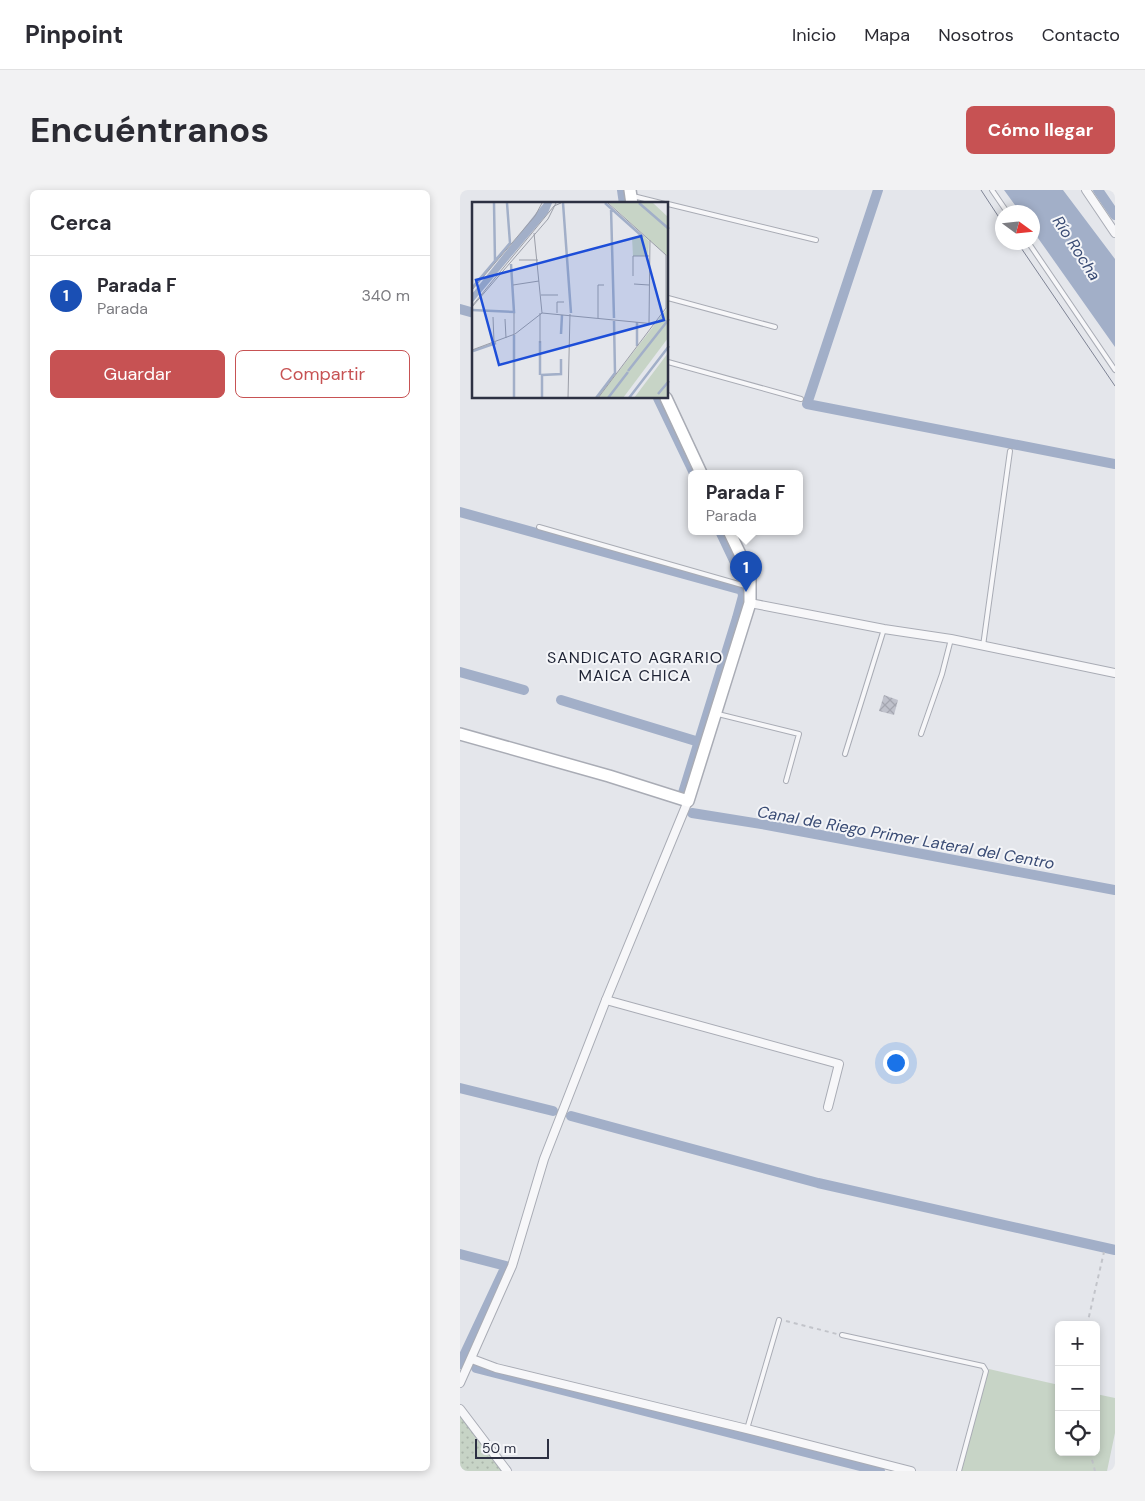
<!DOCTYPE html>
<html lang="es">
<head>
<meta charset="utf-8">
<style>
  :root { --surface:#fff; --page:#f2f2f3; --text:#2b2b33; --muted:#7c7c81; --line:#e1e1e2; --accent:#c75253 }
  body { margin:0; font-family:"DM Sans",sans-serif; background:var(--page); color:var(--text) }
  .controls { position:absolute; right:15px; bottom:15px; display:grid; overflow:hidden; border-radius:8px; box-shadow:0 2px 8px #0003 }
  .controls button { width:45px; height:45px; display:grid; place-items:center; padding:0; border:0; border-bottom:1px solid var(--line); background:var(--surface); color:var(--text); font:25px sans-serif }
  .compass { position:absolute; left:535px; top:15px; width:45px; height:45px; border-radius:50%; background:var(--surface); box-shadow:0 2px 8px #0003; rotate:105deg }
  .scale { position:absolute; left:15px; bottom:12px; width:74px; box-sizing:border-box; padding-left:5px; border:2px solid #2d3143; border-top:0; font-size:14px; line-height:18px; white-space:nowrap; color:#2d3143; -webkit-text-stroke:4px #f4f5f8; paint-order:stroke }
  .you { position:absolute; left:435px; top:872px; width:18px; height:18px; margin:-12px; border:4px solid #fff; border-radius:50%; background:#1a73e8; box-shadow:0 0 0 8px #1a73e833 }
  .badge { display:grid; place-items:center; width:32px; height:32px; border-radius:50%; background:var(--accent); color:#fff; font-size:16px; font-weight:700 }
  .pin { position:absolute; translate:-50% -41px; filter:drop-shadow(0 1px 2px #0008) }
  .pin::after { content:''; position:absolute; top:26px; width:18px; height:15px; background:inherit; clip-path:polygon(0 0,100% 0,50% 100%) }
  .popup { position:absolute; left:228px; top:280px; width:115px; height:65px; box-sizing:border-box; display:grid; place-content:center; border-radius:8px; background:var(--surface); filter:drop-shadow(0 1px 4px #0005); font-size:16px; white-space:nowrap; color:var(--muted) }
  .popup b { font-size:19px; color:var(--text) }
  .popup::after { content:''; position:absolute; left:50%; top:100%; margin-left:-10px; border:10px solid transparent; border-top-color:var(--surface) }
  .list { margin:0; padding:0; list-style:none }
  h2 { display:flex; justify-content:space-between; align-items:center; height:65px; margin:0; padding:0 20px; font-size:21px }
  h2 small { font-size:16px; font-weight:400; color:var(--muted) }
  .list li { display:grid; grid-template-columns:32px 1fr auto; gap:15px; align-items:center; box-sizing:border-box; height:80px; padding:0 20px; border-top:1px solid var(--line) }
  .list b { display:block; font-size:19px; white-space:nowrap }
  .list p { margin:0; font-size:16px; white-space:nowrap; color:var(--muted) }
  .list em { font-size:16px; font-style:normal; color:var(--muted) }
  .actions { display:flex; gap:10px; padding:15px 20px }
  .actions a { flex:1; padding:11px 0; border:1px solid var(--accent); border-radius:8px; text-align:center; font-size:18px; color:var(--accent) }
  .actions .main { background:var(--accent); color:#fff }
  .icon { flex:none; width:28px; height:28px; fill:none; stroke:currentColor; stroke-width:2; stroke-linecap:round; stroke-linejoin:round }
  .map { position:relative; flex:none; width:655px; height:1281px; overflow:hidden; border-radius:8px }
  header { display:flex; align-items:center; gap:30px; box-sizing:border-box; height:70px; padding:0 25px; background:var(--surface); border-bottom:1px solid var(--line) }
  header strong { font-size:24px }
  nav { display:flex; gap:28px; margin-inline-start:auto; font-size:18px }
  .intro { display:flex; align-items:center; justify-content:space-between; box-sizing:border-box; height:120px; padding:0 30px }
  h1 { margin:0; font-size:35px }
  .button { padding:12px 22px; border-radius:8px; background:var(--accent); color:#fff; font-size:18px; font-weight:700 }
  main { display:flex; gap:30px; padding:0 30px }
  aside { flex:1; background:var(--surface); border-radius:8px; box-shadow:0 2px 8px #0003 }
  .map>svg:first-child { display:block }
  .grass { fill:url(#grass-dots) }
  .pitch { fill:#c7d4c6 }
  .water { fill:#a2afc8 }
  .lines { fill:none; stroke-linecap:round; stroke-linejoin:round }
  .canal { stroke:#a2afc8; stroke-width:10 }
  .building { fill:url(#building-cross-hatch) }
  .lane-casing { stroke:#a9acb5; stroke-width:6 }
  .street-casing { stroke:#a9acb5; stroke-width:10 }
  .secondary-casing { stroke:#a9acb5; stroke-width:14 }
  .path { stroke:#c2c4ca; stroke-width:2; stroke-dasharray:4 4; stroke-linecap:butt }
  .lane { stroke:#f7f7f9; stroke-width:4 }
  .street { stroke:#f7f7f9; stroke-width:8 }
  .secondary { stroke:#fff; stroke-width:11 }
  .tram { stroke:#7e8394; stroke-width:1 }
  .labels { text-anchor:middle; stroke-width:4; stroke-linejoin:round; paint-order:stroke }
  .water-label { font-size:16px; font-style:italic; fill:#394b74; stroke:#f4f5f8 }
  .neighbourhood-label { font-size:16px; letter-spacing:1px; fill:#1e2334; stroke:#f4f5f8 }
  .inset-river { fill:none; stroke:#a2afc8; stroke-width:2.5 }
  .inset-road { fill:none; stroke:#9b9ea8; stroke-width:1 }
  .view { fill:#1d4ed8; fill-opacity:0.15; stroke:#1d4ed8; stroke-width:2.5 }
  .inset-edge { fill:none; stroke:#2d3143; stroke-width:2.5 }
</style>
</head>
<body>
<header>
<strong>Pinpoint</strong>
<nav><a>Inicio</a><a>Mapa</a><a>Nosotros</a><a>Contacto</a></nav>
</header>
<div class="intro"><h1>Encuéntranos</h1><a class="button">Cómo llegar</a></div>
<main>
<aside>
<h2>Cerca<small></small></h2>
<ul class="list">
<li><span class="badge" style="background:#1a4fb4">1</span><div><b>Parada F</b><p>Parada</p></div><em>340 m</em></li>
</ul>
<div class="actions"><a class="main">Guardar</a><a>Compartir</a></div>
</aside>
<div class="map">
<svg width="655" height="1281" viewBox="0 0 655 1281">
  <defs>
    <pattern id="grass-dots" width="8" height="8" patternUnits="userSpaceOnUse" patternTransform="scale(1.25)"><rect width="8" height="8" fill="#c7d4c6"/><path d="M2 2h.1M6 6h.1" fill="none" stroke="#abb6ab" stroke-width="1.8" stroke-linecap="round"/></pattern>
    <pattern id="building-cross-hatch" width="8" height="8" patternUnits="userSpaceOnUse" patternTransform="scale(1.25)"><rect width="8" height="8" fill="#bfc1cb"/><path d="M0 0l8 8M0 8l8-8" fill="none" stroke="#a4a6b0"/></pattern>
  </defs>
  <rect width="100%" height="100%" fill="#e4e6eb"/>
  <polygon class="grass" points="0,1225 42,1281 0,1281"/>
  <polygon class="pitch" points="529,1179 599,1195 599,1262 636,1262 636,1204 655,1208 655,1243 647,1281 500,1281"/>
  <polygon class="water" points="544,0 603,0 655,69 655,157 573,41 572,22 560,22"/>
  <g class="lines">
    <g class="canal">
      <polyline points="162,0 164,14"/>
      <polyline points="418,0 347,214 655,274"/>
      <polyline points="638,0 655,25"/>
      <polyline points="0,119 14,123"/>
      <polyline points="198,208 234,283"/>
      <polyline points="0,322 282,400 283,406 277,428 223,603"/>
      <polyline points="260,341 280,383"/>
      <polyline points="0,482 64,500"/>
      <polyline points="101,510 239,552"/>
      <polyline points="232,623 307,635 655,700"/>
      <polyline points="0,898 93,921"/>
      <polyline points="111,926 358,993 655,1060"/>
      <polyline points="0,1064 46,1076 0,1174"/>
      <polyline points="16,1178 420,1281"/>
    </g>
  </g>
  <polygon class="building" points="424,505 438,510 434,525 419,521"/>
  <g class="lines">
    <defs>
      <g id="lane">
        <polyline points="532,0 547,22"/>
        <polyline points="173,6 205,14"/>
        <polyline points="208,14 356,50"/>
        <polyline points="568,52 655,180"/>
        <polyline points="208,108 315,137"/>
        <polyline points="208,172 341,209"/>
        <polyline points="79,337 289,397"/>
        <polyline points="523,456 550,261"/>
        <polyline points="258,524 339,544 326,591"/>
        <polyline points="461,544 482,484 491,449"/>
        <polyline points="385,564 424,439"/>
        <polyline points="382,1145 523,1176 526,1181 499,1281"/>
        <polyline points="287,1239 319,1130"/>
      </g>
      <g id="street">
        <polyline points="626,0 655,43"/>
        <polyline points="290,413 424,439 491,449 655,483"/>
        <polyline points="146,810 379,874 368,917"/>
        <polyline points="12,1169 36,1178 287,1239 451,1281"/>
        <polyline points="0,1193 52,1076 84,969 146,810 228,611"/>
        <polyline points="0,1219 47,1281"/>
      </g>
      <g id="secondary">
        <polyline points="170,0 172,14"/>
        <polyline points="206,208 241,283"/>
        <polyline points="0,544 149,586 228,611 290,413 290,385 269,341"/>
      </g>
    </defs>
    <use href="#lane" class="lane-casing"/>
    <use href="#street" class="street-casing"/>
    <use href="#secondary" class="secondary-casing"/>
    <g class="path">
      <polyline points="326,1131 377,1144"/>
      <polyline points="627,1135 644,1062"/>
      <polyline points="630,1262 635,1281"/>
    </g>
    <use href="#lane" class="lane"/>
    <use href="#street" class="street"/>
    <use href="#secondary" class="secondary"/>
    <g class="tram">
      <polyline points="521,0 542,32"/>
      <polyline points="557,52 655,196"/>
    </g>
  </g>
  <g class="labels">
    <g class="water-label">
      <text transform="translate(617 58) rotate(57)" y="6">Río Rocha</text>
      <text transform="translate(446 647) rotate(10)" y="6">Canal de Riego Primer Lateral del Centro</text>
    </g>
    <g class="neighbourhood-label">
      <text x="175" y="473">SANDICATO AGRARIO<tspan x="175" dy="18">MAICA CHICA</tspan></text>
    </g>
  </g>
  <g transform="translate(12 12)">
    <rect width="196" height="196" fill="#e4e6eb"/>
    <path d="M137 1H181L196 15V136L151 196H126L194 108 195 54ZM196 151V196H162Z" fill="#c7d4c6"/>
    <path d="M172 34 177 39 176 54H161L160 35Z" fill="#c7d4c6"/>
    <path d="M72 1H80L76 11 0 101V92Z" fill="#a2afc8"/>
    <path class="inset-river" d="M22 1 23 59M91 1 99 111M133 1 171 35M167 1 197 27M139 6 142 116M0 86 38 41 35 1M0 108 42 110 39 62M165 120V144M89 132 90 113M1 149 24 141M156 169 197 117M68 173V139M186 192 197 179M42 196V133M70 196V173L89 172V157M124 196 143 171 142 119M136 196 156 170M157 196 197 144"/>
    <path class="inset-road" d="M62 31 70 111M47 58H66M161 74V54H177M162 82 177 83M41 83 67 79M0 88 63 14 70 1M69 93H86M0 104 82 4 89 1M0 105 76 17 84 1M85 111V100H92M21 115 22 140M126 116V83H132M33 117 34 136M177 121 178 38M42 132V111M68 141V111M0 148 43 132 70 111 183 122M96 196 98 112M126 196 194 106V53L136 1"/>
    <path class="view" d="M169 34 192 118 27 163 4 78Z"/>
    <rect width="196" height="196" class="inset-edge"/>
  </g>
</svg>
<div class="controls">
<button>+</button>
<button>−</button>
<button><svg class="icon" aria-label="locate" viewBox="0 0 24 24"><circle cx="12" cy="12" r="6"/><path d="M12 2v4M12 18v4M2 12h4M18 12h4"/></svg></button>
</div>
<svg class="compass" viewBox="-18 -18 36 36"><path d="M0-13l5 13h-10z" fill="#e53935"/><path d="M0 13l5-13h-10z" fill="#7c7c81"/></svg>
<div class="scale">50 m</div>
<div class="you"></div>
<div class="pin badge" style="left:286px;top:402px;background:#1a4fb4">1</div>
<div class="popup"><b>Parada F</b>Parada</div>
</div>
</main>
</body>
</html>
